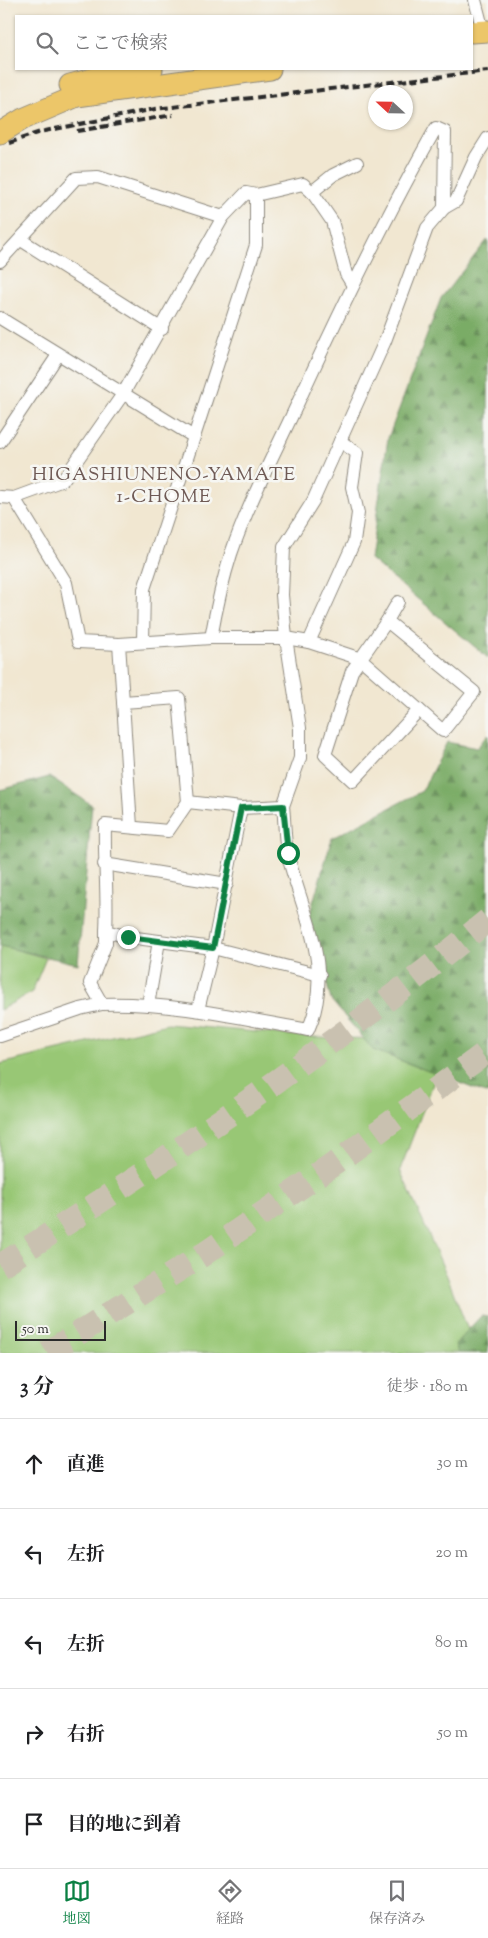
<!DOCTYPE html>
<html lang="ja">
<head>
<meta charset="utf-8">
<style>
  :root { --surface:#fff; --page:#f2f2f2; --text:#202124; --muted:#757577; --line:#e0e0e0; --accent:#0b8043 }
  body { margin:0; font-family:"Sorts Mill Goudy","Noto Serif JP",serif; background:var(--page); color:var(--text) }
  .compass { position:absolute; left:368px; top:85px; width:45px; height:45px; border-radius:50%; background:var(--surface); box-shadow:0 1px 4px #0004; rotate:292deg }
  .scale { position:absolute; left:15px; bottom:12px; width:91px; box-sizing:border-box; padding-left:5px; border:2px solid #2b2b2b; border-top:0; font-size:14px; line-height:18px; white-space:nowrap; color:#2b2b2b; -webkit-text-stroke:4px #f6f6f2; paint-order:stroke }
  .stop { position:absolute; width:15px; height:15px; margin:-11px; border:4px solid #0b8043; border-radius:50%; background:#fff }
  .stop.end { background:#0b8043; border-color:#fff; box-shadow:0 1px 5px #0008 }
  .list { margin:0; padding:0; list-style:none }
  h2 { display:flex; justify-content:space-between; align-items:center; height:65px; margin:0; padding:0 20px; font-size:21px }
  h2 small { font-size:16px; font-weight:400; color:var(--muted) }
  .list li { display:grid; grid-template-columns:32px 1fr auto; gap:15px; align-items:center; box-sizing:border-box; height:90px; padding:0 20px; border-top:1px solid var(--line) }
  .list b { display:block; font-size:19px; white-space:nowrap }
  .list em { font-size:16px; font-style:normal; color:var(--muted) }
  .icon { flex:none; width:28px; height:28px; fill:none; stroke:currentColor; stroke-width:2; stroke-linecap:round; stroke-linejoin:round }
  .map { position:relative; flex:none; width:488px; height:1353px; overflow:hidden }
  .search { position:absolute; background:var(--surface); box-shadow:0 1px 4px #0004; left:15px; right:15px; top:15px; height:55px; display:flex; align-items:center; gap:12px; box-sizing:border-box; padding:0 18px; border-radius:0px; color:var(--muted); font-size:19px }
  .sheet { height:515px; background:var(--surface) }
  nav { display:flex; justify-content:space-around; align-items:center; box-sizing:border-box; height:70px; border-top:1px solid var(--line); background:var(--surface); font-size:14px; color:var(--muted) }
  nav a { display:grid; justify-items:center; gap:2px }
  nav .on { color:var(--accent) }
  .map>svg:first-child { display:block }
  .grass { fill:#98c775; stroke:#627950 }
  .forest { fill:url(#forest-firs); stroke:#526c48 }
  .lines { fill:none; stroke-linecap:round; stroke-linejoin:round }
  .motorway-tunnel { stroke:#c9c1b0; stroke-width:24; stroke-dasharray:24 12; stroke-linecap:butt }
  .minor-casing { stroke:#8e897e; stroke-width:14 }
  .trunk-casing { stroke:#8e897e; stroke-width:23 }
  .minor { stroke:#fff; stroke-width:12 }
  .trunk { stroke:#ecc669; stroke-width:21 }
  .rail { stroke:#2b2b2b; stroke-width:4; stroke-dasharray:8 4; stroke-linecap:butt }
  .route { stroke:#0b8043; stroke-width:6 }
  .labels { text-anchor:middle; stroke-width:5; stroke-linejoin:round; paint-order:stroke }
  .neighbourhood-label { font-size:19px; letter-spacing:1px; fill:#6f5a55; stroke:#f6f6f2 }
</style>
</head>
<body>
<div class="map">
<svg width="488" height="1353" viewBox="0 0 488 1353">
  <defs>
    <pattern id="forest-firs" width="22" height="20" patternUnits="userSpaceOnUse" patternTransform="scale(1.25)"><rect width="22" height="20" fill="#7aac66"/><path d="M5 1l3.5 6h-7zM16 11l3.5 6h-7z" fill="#648c54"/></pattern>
  </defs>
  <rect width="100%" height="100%" fill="#f6f6f2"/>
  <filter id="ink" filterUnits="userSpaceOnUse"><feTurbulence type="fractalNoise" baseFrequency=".02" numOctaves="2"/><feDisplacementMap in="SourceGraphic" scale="10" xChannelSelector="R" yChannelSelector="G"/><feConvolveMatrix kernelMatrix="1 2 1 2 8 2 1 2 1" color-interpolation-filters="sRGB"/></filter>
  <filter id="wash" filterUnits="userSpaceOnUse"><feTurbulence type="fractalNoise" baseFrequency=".0096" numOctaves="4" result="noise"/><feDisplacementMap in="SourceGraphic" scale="20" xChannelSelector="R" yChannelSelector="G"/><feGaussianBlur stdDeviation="1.12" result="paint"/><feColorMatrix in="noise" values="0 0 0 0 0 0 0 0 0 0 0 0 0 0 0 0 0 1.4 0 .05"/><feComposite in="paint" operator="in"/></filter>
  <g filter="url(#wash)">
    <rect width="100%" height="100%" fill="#f1e7d1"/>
    <g class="grass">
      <polygon points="0,945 46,958 32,992 0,1010"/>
      <polygon points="167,1024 312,1037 414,1040 438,1071 400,1170 447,1276 477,1353 0,1353 0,1064"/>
    </g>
    <g class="forest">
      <polygon points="488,239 488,658 370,559 388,438 441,298"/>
      <polygon points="488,734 488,1094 373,1050 331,1000 309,916 332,838 422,791 447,742 477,748"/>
      <polygon points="49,777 92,805 78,964 0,946 0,790"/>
      <polygon points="481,1316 488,1317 488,1353 458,1353 455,1344"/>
    </g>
  </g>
  <g filter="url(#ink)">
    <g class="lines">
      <g class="motorway-tunnel">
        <path d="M0 1266C168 1159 334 1047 488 920"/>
        <polyline points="47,1353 204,1254 334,1164 488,1051"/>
      </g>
      <defs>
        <g id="minor">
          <polyline points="475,0 483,31"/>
          <polyline points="312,192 332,221 346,274 352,284"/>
          <polyline points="21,240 162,329"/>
          <polyline points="0,261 76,178 98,177 223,217 246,193 256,195 303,184 312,192 333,175 357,163"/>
          <polyline points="0,318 194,437 144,589 143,642"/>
          <polyline points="194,437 256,245 256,195"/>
          <polyline points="0,442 58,355"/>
          <polyline points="0,497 14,498 63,480 123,394 223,217"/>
          <polyline points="14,498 66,583 78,642 119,644"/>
          <polyline points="387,621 352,671 325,755 353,781 419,710"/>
          <path d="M211 638C216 610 222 582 231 554 248 504 273 456 295 409 339 313 384 219 436 128L445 132 444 208"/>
          <polyline points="309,642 354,542 358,513 352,487 357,453 340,441"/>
          <polyline points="123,702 119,644 211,638 286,638 309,642 361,659 443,731 474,692 387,621 398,602"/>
          <polyline points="131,827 123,702 179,698 188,802"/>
          <polyline points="104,864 227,884"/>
          <path d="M106 931V943L90 983 102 1004C171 1002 240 1018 308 1030 335 971 303 914 288 856 284 840 285 822 283 806"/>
          <path d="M320 975 213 948 128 937 106 931C108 895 104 861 105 825L168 831 188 802 241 808 283 806 300 758V728L286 638 282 595 284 547 313 501 385 341 427 228 444 208 456 201 476 157 488 138"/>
          <polyline points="148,1005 159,941"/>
          <polyline points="198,1010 213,948 241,808"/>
          <polyline points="0,1036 80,1009 102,1004"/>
        </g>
        <g id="trunk">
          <polyline points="472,32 488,31"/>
          <polyline points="70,85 107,75 152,69"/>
          <polyline points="0,133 23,119 77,96 270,69"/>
        </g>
      </defs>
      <use href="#minor" class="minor-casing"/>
      <use href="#trunk" class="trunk-casing"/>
      <use href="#minor" class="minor"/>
      <use href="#trunk" class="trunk"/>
      <g class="rail">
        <polyline points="77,131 173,115"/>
        <polyline points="9,143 40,132 155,109 488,71"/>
      </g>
    </g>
  </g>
  <g class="lines" filter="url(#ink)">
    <polyline class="route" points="128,937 213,948 241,808 283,806 288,853"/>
  </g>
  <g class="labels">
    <g class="neighbourhood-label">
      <text x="164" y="480">HIGASHIUNENO-YAMATE<tspan x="164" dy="22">1-CHOME</tspan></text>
    </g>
  </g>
</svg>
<svg class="compass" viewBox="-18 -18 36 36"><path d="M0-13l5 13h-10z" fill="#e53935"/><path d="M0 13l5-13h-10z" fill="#757577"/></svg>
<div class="scale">50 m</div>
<div class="stop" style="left:288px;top:853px"></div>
<div class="stop end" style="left:128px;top:937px"></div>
<div class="search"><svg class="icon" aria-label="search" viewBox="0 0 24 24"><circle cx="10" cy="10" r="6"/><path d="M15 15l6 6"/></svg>ここで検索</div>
</div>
<section class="sheet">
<h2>3 分<small>徒歩 · 180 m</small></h2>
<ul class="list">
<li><svg class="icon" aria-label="ahead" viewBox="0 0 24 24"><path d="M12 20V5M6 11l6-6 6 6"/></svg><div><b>直進</b></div><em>30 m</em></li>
<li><svg class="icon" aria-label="left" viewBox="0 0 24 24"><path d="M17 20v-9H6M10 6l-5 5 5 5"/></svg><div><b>左折</b></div><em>20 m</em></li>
<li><svg class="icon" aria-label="left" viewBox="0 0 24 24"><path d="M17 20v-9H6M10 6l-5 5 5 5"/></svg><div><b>左折</b></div><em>80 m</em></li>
<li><svg class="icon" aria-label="right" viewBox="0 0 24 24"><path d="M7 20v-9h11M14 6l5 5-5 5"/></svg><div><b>右折</b></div><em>50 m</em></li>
<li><svg class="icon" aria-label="arrive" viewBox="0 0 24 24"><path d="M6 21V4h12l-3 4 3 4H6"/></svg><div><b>目的地に到着</b></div></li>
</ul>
</section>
<nav>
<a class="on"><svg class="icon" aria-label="map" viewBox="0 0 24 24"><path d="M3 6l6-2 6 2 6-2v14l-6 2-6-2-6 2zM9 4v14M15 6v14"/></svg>地図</a>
<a><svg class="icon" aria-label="directions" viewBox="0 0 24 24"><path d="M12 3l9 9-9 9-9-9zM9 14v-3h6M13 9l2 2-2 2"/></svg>経路</a>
<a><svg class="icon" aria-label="saved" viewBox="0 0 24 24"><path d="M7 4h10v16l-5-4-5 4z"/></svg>保存済み</a>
</nav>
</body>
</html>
